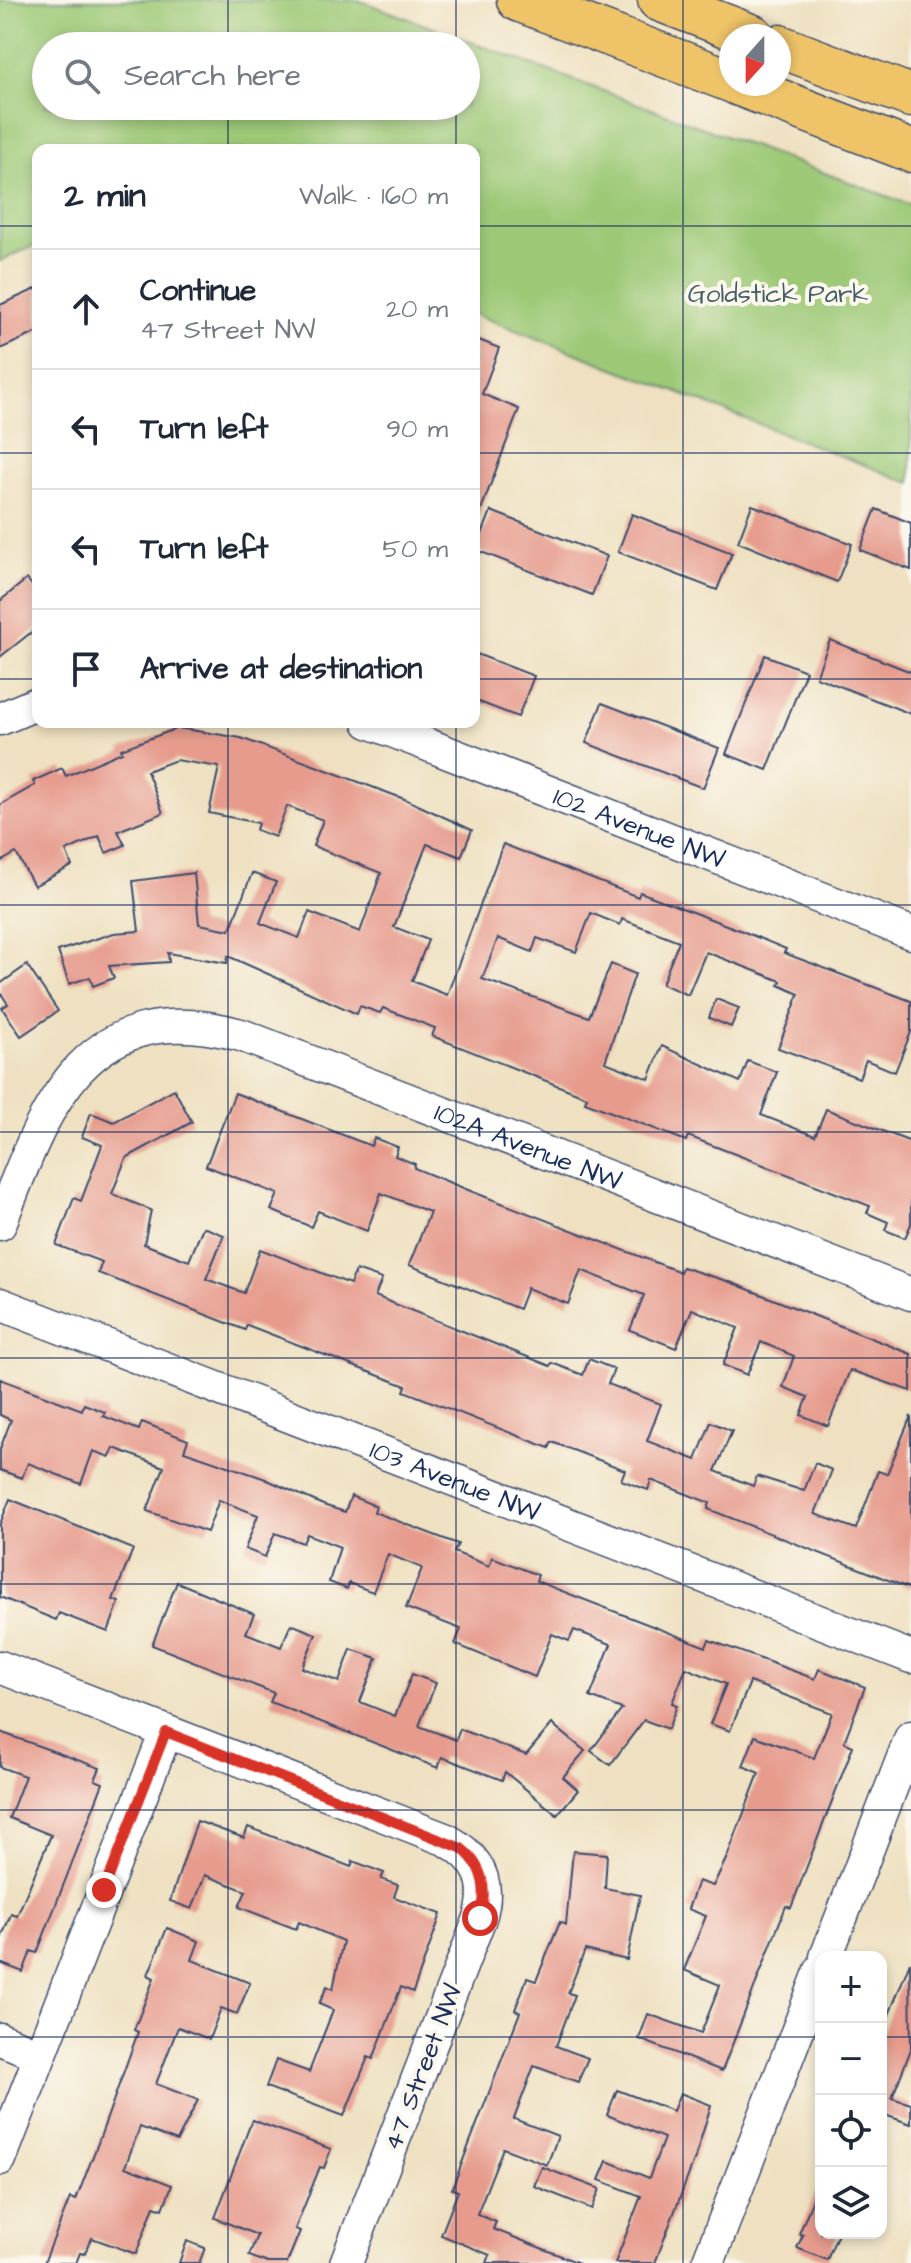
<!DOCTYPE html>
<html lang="en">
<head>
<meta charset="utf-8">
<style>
  :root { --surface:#fff; --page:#f2f2f3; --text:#1f2937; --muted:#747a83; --line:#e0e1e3 }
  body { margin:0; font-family:"Architects Daughter",sans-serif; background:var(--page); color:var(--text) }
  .controls { position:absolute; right:24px; bottom:24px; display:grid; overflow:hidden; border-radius:16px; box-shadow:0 4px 12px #0003 }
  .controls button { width:72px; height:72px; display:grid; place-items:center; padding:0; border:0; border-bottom:2px solid var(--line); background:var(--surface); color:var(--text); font:40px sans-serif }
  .compass { position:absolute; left:719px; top:24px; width:72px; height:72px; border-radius:50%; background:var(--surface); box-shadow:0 4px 12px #0003; rotate:201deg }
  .stop { position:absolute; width:24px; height:24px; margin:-18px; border:6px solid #d93025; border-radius:50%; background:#fff }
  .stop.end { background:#d93025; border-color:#fff; box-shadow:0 2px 8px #0008 }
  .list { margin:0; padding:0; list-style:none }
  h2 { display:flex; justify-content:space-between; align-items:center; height:104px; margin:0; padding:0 32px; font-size:34px }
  h2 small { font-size:26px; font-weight:400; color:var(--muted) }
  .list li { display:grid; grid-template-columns:52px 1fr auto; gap:24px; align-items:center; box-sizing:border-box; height:120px; padding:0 32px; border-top:2px solid var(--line) }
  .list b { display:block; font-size:30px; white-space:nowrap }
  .list p { margin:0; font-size:26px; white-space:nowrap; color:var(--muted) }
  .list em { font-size:26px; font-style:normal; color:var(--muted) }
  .icon { flex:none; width:44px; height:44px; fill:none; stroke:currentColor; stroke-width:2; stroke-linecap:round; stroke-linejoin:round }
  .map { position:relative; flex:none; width:911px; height:2263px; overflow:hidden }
  .search { position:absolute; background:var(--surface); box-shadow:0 4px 12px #0003; left:32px; top:32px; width:448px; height:88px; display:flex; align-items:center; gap:20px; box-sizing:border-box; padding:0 28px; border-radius:44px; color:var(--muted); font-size:30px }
  .panel { position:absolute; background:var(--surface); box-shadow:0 4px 12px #0003; left:32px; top:144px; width:448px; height:584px; border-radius:16px }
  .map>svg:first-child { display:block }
  .green { fill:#9dc977; stroke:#5c7c6a; stroke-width:2; fill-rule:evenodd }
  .building { fill:#e69b8d }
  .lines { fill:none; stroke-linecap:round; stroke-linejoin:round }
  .minor-casing { stroke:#3b4a6d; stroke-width:35 }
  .major-casing { stroke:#3b4a6d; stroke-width:45 }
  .minor { stroke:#fff; stroke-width:32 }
  .major { stroke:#efc469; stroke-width:42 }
  .route { stroke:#d93025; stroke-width:10 }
  .grid { fill:none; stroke:#1b2f5e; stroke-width:2; stroke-opacity:0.55 }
  .labels { text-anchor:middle; stroke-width:8; stroke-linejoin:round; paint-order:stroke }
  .park-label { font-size:26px; fill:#425d66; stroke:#fbf7ec }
  .street-label { font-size:26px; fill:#1b2f5e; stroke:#fbf7ec }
</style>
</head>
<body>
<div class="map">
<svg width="911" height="2263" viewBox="0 0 911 2263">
  <rect width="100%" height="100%" fill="#fbf7ec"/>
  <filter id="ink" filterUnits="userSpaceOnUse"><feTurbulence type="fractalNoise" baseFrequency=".0125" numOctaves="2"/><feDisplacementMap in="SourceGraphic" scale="16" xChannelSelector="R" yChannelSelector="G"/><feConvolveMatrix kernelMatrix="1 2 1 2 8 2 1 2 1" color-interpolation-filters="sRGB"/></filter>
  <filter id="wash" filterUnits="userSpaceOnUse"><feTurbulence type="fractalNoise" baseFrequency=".006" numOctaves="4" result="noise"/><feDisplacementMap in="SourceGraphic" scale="32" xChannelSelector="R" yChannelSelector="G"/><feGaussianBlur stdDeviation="1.8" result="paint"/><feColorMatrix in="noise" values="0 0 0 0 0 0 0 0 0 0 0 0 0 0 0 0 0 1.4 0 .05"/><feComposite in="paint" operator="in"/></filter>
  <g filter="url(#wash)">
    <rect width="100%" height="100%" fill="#eee0c0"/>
    <path class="green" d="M0 0H358L911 205V483L474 314V150H38V244L0 261ZM46 46H466V106H46Z"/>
    <g id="blocks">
      <g class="building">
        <polygon points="38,288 38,332 0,349 0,305"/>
        <polygon points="474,338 499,348 482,394 519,409 476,523"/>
        <polygon points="752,505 852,544 837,582 738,542"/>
        <polygon points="876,509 911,523 911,570 860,550"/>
        <polygon points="491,511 607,556 592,595 476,550"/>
        <polygon points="632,514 732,553 717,590 618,552"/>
        <polygon points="27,579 38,593 38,627 0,657 0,601"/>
        <polygon points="830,640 911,672 911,714 816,677"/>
        <polygon points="474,653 534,676 518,717 474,700"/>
        <polygon points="765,655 806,671 767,770 726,754"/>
        <polygon points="602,703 719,748 703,788 586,743"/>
        <polygon points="178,728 241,738 407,800 472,830 461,857 427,844 394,927 428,940 412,981 447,995 503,844 638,897 640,892 742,931 786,949 784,953 911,1001 911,1032 895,1072 866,1060 859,1078 778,1048 799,994 779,985 781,981 706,952 688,995 662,984 679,941 622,919 620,925 591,913 576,952 537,938 532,952 498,938 482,979 589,1017 611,964 635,974 605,1062 649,1079 662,1046 740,1082 748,1061 777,1072 761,1115 815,1136 826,1109 911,1142 911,1224 905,1238 885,1230 888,1222 867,1213 870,1206 688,1136 686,1141 585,1102 587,1097 432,1036 435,1028 383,1008 380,1013 360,1006 357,1014 228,956 227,963 168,953 169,962 109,966 114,978 93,986 90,977 69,984 58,951 114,933 139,931 133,881 194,873 199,924 230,930 252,873 276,882 260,923 299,938 309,912 360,932 381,873 313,846 323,820 287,806 275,837 256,830 258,823 209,813 219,767 176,760 147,771 163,813 118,831 125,845 106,853 99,836 66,851 72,866 34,886 16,853 0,862 0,805 35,785 33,781 62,768 66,776 122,752 121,749"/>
        <polygon points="27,965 58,1011 21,1036 2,1008 8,1004 0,992 0,984"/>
        <polygon points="716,999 739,1008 731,1027 709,1018"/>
        <polygon points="174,1089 192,1122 126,1158 112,1194 151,1210 144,1244 189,1261 203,1227 224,1235 206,1279 244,1293 260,1249 350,1284 356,1270 382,1279 375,1296 550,1366 552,1363 583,1375 589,1359 614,1369 608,1384 661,1404 647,1441 696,1460 711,1422 732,1431 715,1471 753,1486 757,1476 804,1491 815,1463 832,1470 815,1514 856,1529 878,1471 887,1474 911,1416 911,1589 708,1509 710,1503 651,1480 648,1490 621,1480 625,1470 552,1442 549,1448 404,1391 406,1386 356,1367 247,1325 245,1330 98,1273 102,1262 56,1245 74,1198 81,1201 102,1145 82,1137 91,1113 114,1122"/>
        <polygon points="235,1093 371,1146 374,1138 398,1147 395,1156 415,1164 414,1168 473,1192 680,1272 682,1267 730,1282 911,1354 911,1391 850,1370 828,1426 801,1415 808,1397 783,1387 794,1356 761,1342 747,1375 723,1365 738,1328 692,1309 676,1348 630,1330 644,1295 581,1270 568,1304 527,1288 519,1309 409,1265 430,1212 381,1193 367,1231 318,1211 311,1227 271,1210 278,1194 206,1166"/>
        <polygon points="0,1379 82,1410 84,1404 105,1412 103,1416 139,1430 142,1422 188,1440 184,1451 263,1478 323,1505 345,1512 351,1496 376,1506 374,1512 458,1544 454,1552 489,1566 492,1557 538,1575 536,1581 706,1647 709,1640 815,1679 819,1669 865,1687 844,1742 853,1746 791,1908 786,1906 722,2071 639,2039 648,2014 701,2033 720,1985 684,1970 706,1916 688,1909 698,1881 713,1886 727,1857 759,1773 743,1766 755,1736 814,1758 832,1713 750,1682 730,1731 710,1724 726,1684 686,1668 672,1703 677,1705 668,1729 644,1720 610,1765 591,1751 622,1709 590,1697 611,1644 574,1630 569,1641 552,1634 535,1677 455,1644 461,1629 406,1608 422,1568 388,1554 373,1592 349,1583 347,1589 329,1582 340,1547 307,1534 303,1543 275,1533 265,1557 245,1549 258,1515 219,1500 207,1532 147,1511 164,1467 114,1448 110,1457 93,1451 81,1484 28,1463 22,1478 0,1470 0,1449 11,1420 0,1415"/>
        <polygon points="10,1499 133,1549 113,1600 119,1602 108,1632 59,1613 56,1620 0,1597 0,1524"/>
        <polygon points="177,1582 254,1614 246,1633 281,1647 291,1624 316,1634 302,1668 339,1682 351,1649 377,1658 360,1702 395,1716 412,1674 436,1683 419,1726 456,1740 460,1729 526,1755 552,1724 585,1751 563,1777 578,1790 557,1815 505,1772 502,1780 442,1757 438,1768 270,1702 274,1693 152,1645"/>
        <polygon points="0,1732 100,1768 95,1780 103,1783 37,1953 31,1951 23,1972 0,1963 0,1941 11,1914 17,1916 51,1835 9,1818 25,1776 0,1767"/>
        <polygon points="197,1821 244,1838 248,1827 351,1867 353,1861 384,1873 381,1879 398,1885 394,1897 441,1914 413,1992 401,1987 373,2059 368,2057 344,2116 266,2087 276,2060 309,2072 333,2010 319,2004 327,1986 333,1989 343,1941 299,1922 296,1929 239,1907 246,1891 205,1875 192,1909 170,1901"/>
        <polygon points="573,1851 607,1854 605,1888 640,1895 627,1960 585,1950 568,1993 575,1995 556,2046 588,2058 578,2082 534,2066 514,2119 558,2136 547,2165 503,2148 477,2214 496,2222 493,2229 579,2263 487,2263 490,2255 441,2235 458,2191 452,2189 520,2012 515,2010 527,1978 536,1981 560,1922 566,1925"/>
        <polygon points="167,1928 199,1941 192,1960 250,1983 237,2014 221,2008 209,2039 178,2027 156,2084 198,2100 177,2141 140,2127 125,2167 172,2185 163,2209 154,2206 136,2254 92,2238 85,2254 80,2253 76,2263 44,2263 70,2198 76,2200 98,2143 138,2032 134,2030 154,1978 148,1975"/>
        <polygon points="910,1962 911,2049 892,2098 911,2104 911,2124 885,2115 882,2123 881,2035"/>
        <polygon points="617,2090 673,2111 680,2093 711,2105 695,2158 655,2263 615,2263 641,2196 599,2180 607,2161 649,2178 664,2138 607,2115"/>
        <polygon points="252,2120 331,2149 324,2168 320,2167 295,2229 300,2231 287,2263 268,2263 249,2256 257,2235 215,2218"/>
        <polygon points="542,2167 600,2189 592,2209 534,2186"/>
        <polygon points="820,2182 821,2233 838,2233 827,2260 797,2248 803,2235 799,2234"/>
        <polygon points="187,2241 205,2248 199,2263 179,2263"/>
      </g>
    </g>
  </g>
  <g filter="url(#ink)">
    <use href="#blocks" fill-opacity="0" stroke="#3b4a6d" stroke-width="2"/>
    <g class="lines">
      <defs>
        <g id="minor">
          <polyline points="0,719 38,703"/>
          <path id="s1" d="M369 722 911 933"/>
          <path id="s2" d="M0 1224C45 1106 85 992 241 1035L911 1294"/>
          <path id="s3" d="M0 1304 911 1657"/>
          <path d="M0 1667 447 1840C479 1858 491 1882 480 1918L346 2263"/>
          <polyline points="826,1957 911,1737"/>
          <polyline points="0,2039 40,2055"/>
          <polyline points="0,2159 166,1732"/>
          <polyline points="708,2263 821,1970"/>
        </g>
        <g id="major">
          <polyline points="518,0 731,81"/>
          <polyline points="659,0 753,36"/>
          <polyline points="779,46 911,96"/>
          <polyline points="737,84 911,151"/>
        </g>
      </defs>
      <use href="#minor" class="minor-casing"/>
      <use href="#major" class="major-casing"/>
      <use href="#minor" class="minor"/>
      <use href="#major" class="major"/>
    </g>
  </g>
  <g class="lines" filter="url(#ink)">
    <path class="route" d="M104 1890 166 1732 461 1848C484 1866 488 1890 480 1918"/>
  </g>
  <path class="grid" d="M228 0V46M456 0V46M683 0V2263M228 106V150M456 106V150M0 226H38M474 226H911M0 453H38M474 453H911M0 679H38M474 679H911M228 722V2263M456 722V2263M0 905H911M0 1132H911M0 1358H911M0 1584H911M0 1810H911M0 2037H821M881 2037H911"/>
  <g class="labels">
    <g class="park-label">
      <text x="778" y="302">Goldstick Park</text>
    </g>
    <g class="street-label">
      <text dy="9" stroke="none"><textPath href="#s1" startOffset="290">102 Avenue NW</textPath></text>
      <text dy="9" stroke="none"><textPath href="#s2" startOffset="658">102A Avenue NW</textPath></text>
      <text dy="9" stroke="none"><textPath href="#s3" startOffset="488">103 Avenue NW</textPath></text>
      <text transform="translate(422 2067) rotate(-69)" y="9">47 Street NW</text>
    </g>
  </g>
</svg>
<div class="controls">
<button>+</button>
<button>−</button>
<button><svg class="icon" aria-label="locate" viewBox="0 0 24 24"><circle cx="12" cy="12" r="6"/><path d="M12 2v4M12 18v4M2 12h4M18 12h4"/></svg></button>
<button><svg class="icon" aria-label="layers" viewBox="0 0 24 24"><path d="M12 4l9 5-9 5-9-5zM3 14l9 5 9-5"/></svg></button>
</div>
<svg class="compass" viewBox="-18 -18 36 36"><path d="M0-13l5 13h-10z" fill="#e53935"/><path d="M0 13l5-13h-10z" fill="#747a83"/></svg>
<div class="stop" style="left:480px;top:1918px"></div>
<div class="stop end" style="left:104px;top:1890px"></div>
<div class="search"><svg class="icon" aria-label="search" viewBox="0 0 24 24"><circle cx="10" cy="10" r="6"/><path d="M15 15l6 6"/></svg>Search here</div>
<section class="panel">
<h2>2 min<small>Walk · 160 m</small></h2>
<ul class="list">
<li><svg class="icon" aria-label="ahead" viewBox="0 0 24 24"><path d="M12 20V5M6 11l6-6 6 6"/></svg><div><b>Continue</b><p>47 Street NW</p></div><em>20 m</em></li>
<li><svg class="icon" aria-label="left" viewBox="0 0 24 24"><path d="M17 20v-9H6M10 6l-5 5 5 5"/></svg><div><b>Turn left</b></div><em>90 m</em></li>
<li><svg class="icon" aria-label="left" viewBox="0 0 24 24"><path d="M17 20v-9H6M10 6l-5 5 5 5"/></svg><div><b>Turn left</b></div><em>50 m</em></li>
<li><svg class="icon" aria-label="arrive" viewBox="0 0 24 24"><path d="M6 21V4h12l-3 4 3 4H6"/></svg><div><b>Arrive at destination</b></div></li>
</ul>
</section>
</div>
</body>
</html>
